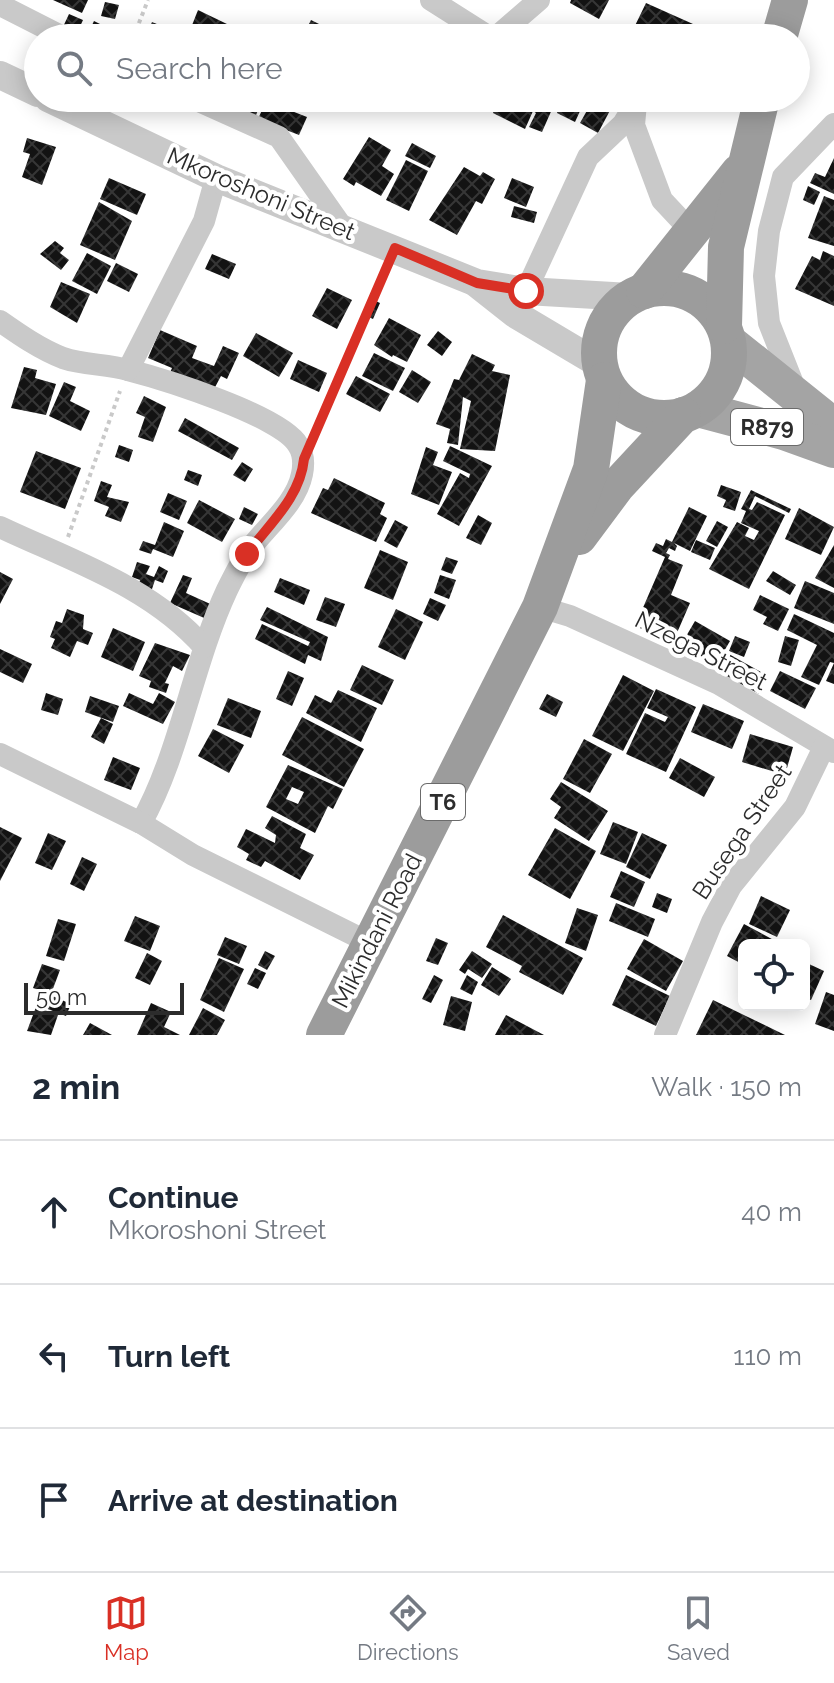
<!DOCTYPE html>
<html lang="en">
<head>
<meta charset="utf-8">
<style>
  :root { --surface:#fff; --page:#f2f2f3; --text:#1f2937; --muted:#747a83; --line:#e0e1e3; --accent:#d93025 }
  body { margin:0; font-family:Raleway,sans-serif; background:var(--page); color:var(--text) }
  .controls { position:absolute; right:24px; bottom:24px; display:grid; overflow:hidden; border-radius:12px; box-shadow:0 4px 20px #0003 }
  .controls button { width:72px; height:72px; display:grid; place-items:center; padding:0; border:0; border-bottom:2px solid var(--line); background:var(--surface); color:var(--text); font:40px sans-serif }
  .scale { position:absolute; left:24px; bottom:20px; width:160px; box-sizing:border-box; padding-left:8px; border:4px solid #2c2c2c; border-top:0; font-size:22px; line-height:28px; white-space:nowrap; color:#2c2c2c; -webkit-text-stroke:6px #fff; paint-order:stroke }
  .stop { position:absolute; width:24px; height:24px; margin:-18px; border:6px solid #d93025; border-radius:50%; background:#fff }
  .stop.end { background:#d93025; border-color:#fff; box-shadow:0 2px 8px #0008 }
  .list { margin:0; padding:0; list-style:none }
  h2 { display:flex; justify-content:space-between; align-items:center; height:104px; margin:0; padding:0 32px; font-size:34px }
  h2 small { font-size:26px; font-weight:400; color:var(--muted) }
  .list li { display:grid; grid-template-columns:52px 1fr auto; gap:24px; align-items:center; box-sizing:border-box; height:144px; padding:0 32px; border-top:2px solid var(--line) }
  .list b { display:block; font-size:30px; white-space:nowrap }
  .list p { margin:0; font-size:26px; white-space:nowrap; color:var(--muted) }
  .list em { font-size:26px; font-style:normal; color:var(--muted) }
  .icon { flex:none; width:44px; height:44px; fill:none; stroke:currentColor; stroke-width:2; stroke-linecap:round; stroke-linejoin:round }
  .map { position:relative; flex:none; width:834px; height:1035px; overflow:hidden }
  .search { position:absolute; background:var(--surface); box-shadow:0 4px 20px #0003; left:24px; right:24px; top:24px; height:88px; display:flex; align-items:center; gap:20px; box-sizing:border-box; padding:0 28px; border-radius:44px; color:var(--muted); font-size:30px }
  .sheet { height:536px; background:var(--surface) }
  nav { display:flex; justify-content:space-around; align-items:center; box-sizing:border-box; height:112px; border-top:2px solid var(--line); background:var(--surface); font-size:22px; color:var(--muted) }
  nav a { display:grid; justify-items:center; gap:4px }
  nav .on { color:var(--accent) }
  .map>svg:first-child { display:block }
  .building { fill:url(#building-cross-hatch); fill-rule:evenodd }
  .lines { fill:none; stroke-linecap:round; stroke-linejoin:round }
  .path { stroke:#c9c9c9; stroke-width:4; stroke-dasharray:4 4; stroke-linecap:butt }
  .minor { stroke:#c9c9c9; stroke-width:22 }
  .tertiary { stroke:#c9c9c9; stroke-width:28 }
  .primary { stroke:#a4a4a4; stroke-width:36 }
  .trunk { stroke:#9c9c9c; stroke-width:36 }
  .route { stroke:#d93025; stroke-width:10 }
  .labels { text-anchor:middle; stroke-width:8; stroke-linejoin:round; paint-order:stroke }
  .shield { fill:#fff; stroke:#6b6b6b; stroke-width:2 }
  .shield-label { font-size:22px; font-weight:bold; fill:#2c2c2c }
  .street-label { font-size:24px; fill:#2c2c2c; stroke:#fff }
</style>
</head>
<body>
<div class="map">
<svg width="834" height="1035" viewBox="0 0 834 1035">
  <defs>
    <pattern id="building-cross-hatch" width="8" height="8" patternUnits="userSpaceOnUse" patternTransform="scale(2)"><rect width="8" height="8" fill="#131313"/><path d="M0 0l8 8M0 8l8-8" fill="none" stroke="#363636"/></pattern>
  </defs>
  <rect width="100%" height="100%" fill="#fff"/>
  <g class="building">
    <polygon points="53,0 88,0 82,13"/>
    <polygon points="571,0 609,0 599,19 570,3"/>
    <polygon points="105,2 119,5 115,19 101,16"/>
    <polygon points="646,3 693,24 690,38 676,38 659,31 656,38 629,38"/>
    <polygon points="198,10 229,25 223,38 187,38"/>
    <polygon points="69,14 83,20 76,35 62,29"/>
    <polygon points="311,20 347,38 302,38"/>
    <polygon points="94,21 120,34 118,38 86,38"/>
    <polygon points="152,22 181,34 179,38 145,38"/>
    <polygon points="213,98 263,98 254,120"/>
    <polygon points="421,98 457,98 450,112"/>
    <polygon points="500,98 531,98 526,107 530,109 536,98 557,98 542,132 529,127 536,113 533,111 525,129 493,113"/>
    <polygon points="564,98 586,98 575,122 557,113"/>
    <polygon points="594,98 615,101 598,133 580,123"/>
    <polygon points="266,101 307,117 299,135 258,119"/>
    <polygon points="369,137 391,150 382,166 394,174 381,196 356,182 354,186 343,179"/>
    <polygon points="27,138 56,147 42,185 22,177 30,154 23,152"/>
    <polygon points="412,143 436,156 430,168 405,156"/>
    <polygon points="834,158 834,194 810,183 815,173 825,177"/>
    <polygon points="406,160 428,171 409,211 386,200"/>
    <polygon points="464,167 480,176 483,172 495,179 482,204 476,201 457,235 429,220"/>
    <polygon points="109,178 146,194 137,215 100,199"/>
    <polygon points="512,178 534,187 526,207 504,198"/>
    <polygon points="808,186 820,192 814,205 803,200"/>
    <polygon points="824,196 834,200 834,246 808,238"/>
    <polygon points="99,202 132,221 115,260 80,245"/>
    <polygon points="514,206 537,212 534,223 511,217"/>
    <polygon points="55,241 64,248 60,253 69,260 61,270 40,254"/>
    <polygon points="823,251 834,256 834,306 795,289 812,256 820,260"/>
    <polygon points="87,253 111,266 97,294 72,281"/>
    <polygon points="212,254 236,264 229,279 205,269"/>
    <polygon points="116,263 138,274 129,292 107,281"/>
    <polygon points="61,282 90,294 77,323 50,307"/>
    <polygon points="327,288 352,300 337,329 312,316"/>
    <polygon points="369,298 380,303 373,319 362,314"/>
    <polygon points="389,318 421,335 407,362 393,355 392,357 374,345"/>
    <polygon points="160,330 197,346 192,358 214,366 223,346 239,353 227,379 221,376 213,391 169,375 172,368 148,358"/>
    <polygon points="438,331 452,342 442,356 427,345"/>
    <polygon points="256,333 293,353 279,377 243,356"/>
    <polygon points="374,353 405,368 393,391 362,376"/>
    <polygon points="472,354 495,365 492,371 510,375 495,451 460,449 471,401 463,397 458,445 447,443 450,429 436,424 454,379 459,380"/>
    <polygon points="298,360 327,373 319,392 290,379"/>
    <polygon points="24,367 37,370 35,378 56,384 46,415 11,408"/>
    <polygon points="412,370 431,382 418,403 399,392"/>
    <polygon points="356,376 390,394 380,412 346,394"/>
    <polygon points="64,382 76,387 70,401 90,411 81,431 49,416"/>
    <polygon points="144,396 166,407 153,442 138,437 145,417 136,413"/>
    <polygon points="185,418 239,448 232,460 178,431"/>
    <polygon points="119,445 133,450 129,462 115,457"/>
    <polygon points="450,446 492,466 459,526 437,514 460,473 469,478 470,474 443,461"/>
    <polygon points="426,447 438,452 433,465 452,472 439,505 411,494"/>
    <polygon points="36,451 81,468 65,509 20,492"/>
    <polygon points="242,462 253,469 245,482 233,475"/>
    <polygon points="188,470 202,475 198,486 184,480"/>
    <polygon points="334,478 385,503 380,514 387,518 376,542 311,513 323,488 328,490"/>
    <polygon points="101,481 112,485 107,497 129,502 121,522 105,516 109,507 94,501"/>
    <polygon points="721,485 741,492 735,511 723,507 726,500 717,496"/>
    <polygon points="751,490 791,509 789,513 755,496 749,509 752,510 757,502 785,515 749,589 709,569 737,522 749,528 745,536 754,540 759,531 741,523 746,511 741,509"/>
    <polygon points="168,493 187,501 179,520 160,512"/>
    <polygon points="199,500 235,519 222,542 187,523"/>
    <polygon points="244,507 258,514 252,525 239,519"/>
    <polygon points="689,507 707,516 690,551 674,543 677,546 675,551 669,548 666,553 670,555 668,559 683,565 671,595 690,603 673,642 635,626 665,557 652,551 656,543 663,546 666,539 672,542"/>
    <polygon points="799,508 834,527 821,555 785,539"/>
    <polygon points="478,515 492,523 481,545 466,538"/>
    <polygon points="395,520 408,527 397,548 384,541"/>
    <polygon points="717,521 728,527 717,547 706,541"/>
    <polygon points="164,522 184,531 173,557 153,549 151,554 139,550 143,541 155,545"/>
    <polygon points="696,540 715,548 710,560 691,552"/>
    <polygon points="834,545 834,588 815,578"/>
    <polygon points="380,550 408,562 393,600 364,588"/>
    <polygon points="446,557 458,561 452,574 441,570"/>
    <polygon points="137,562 150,566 146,574 154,577 159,566 168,571 163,583 155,580 151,592 138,587 140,580 132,577"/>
    <polygon points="773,571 796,585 790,595 766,581"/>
    <polygon points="0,572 13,579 0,604"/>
    <polygon points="183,575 192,578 186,593 217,607 211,621 170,603"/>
    <polygon points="440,575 456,580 449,599 434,593"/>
    <polygon points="280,578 310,590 304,605 274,592"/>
    <polygon points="805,581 834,593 834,624 794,608"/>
    <polygon points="760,595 789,609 778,631 763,624 767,617 753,610"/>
    <polygon points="325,597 345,604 336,627 316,620"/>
    <polygon points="430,598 446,605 438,621 423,614"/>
    <polygon points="267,607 328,637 321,661 308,655 305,664 255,639 262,624 308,646 310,642 260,620"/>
    <polygon points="67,609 84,615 83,629 93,633 88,645 77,641 70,657 51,648 55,639 50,637 56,621 62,623"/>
    <polygon points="396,609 423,622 405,660 378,647"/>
    <polygon points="794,614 834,633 834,684 826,681 834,663 830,662 819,685 801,677 817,645 787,630"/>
    <polygon points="695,621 730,641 716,665 681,645"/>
    <polygon points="113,628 145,642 133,671 101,657"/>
    <polygon points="735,636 750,642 744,657 729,651"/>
    <polygon points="785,636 799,640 791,666 778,662"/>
    <polygon points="155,643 190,655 182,671 173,666 165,683 169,684 166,693 149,687 151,681 139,676"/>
    <polygon points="0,649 32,664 23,683 0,672"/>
    <polygon points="727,653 768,676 759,694 717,671"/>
    <polygon points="362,665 394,680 382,705 350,690"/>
    <polygon points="288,671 304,678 292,706 276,699"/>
    <polygon points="780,671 816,688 805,709 770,691"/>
    <polygon points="623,675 654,691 623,751 592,736"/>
    <polygon points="656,689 696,707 666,772 626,754 645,713 665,722 668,717 647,708"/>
    <polygon points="338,690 377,708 361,742 306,713 315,695 331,703"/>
    <polygon points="46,693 63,699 58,715 41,710"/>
    <polygon points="129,693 153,704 159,693 175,702 163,724 123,706"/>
    <polygon points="547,694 563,702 556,717 539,709"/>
    <polygon points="90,696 119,706 113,722 85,712"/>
    <polygon points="228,698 261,711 251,738 217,725"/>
    <polygon points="703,704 744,721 732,749 691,732"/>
    <polygon points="302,717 364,749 344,787 282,755"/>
    <polygon points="101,718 113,724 104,744 91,737"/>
    <polygon points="213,729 244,745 229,773 198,756"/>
    <polygon points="750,734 793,747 785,775 742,762"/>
    <polygon points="584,739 612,754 590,793 563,779"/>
    <polygon points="113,757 140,768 131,790 104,780"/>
    <polygon points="680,758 715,777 704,797 669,778"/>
    <path d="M288 765 343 789 333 809 328 806 315 833 266 807ZM292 787 304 792 298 804 286 799Z"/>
    <polygon points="561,782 608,811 589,841 554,818 561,807 550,799"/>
    <polygon points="272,816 306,834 300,848 314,855 300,880 265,861 261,867 246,860 249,854 237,847 246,829 275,843 276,835 265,828"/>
    <polygon points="613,822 638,832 626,864 600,854"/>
    <polygon points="0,827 22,838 0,881"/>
    <polygon points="555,828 596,851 570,899 528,875"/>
    <polygon points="48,833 66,841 52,870 35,863"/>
    <polygon points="642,833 667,845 650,879 626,867"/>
    <polygon points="82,857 97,864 84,891 70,884"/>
    <polygon points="621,871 645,882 634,907 610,897"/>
    <polygon points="657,893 672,899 667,913 652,907"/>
    <polygon points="761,896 790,910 777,937 749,924"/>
    <polygon points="616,903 655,919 648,937 609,921"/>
    <polygon points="577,908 598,915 586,951 565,943"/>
    <polygon points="503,915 583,958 563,995 519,972 522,966 486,947"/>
    <polygon points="135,916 160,926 150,951 124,941"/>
    <polygon points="58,919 76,924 64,961 46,956"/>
    <polygon points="744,924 783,945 744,945 744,965 727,956"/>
    <polygon points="225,937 247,946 239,964 217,955"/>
    <polygon points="436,938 448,943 438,965 426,961"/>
    <polygon points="644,939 683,961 666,991 627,969"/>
    <polygon points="265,951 275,956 267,970 258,965"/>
    <polygon points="472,951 492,964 482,978 468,969 465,974 459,970"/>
    <polygon points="147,953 162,961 150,985 135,978"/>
    <polygon points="219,958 244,969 224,1012 200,1000"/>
    <polygon points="42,964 60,970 51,994 33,988"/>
    <polygon points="809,964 824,971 811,1000 804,997 804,975"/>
    <polygon points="492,967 511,979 499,996 481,985"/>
    <polygon points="255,968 266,973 258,989 247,984"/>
    <polygon points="434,975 443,980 431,1003 422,999"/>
    <polygon points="467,975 478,982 472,995 460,989"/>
    <polygon points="626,975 670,996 656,1026 612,1005"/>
    <polygon points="826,992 834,995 834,1031 815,1024"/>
    <polygon points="50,995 71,1004 66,1016 45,1008"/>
    <polygon points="451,996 472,1002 465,1031 443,1025"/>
    <polygon points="713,1000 785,1035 696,1035"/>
    <polygon points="151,1003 171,1012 164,1027 180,1035 137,1035"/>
    <polygon points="36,1007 58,1015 51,1035 27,1031"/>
    <polygon points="203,1008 225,1020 217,1035 189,1035"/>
    <polygon points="506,1015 544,1035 495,1035"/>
    <polygon points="90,1023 112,1035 83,1035"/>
  </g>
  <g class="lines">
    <g class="path">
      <polyline points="133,38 148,0"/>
      <polyline points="315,433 385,273"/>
      <polyline points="68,537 120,391"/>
    </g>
    <g class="minor">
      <polyline points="431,0 491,38"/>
      <polyline points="0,5 65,38"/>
      <polyline points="495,38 539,0"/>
      <polyline points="192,98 279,137 345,231"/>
      <polyline points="620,98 636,103 634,125 662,200 691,231"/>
      <polyline points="526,291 588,157 623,124 636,103"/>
      <path d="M0 321C20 335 40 349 63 358 83 365 107 364 128 370 163 379 282 416 298 445 304 454 304 464 302 474 296 505 264 528 247 553 240 564 233 578 227 590 192 665 180 754 141 823"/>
      <polyline points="128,370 204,221 216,178"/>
      <polyline points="796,391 769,323 764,276 769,231 783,177 834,124"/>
      <path d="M0 527C72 561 150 586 204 647"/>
      <polyline points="540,607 570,616 719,684 834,752"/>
      <polyline points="0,754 141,823 193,855 370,943"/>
      <polyline points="665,1035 712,922 731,886 795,807 824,747"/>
    </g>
    <g class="tertiary">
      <polyline points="0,75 38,93"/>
      <polyline points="48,98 216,178 477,283 526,291 630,297"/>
      <polyline points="477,284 515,314 599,364"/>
    </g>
    <g class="primary">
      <polyline points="729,342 834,426"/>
      <polyline points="698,409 784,432 834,450"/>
    </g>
    <g class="trunk">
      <polyline points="779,38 790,0"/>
      <circle cx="664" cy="353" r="65"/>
      <polyline points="644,291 739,172"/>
      <polyline points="724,326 726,247 762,98"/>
      <polyline points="579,537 617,486 683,415"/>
      <polyline points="324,1035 540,607 591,469 604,380"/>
    </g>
  </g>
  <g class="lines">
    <path class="route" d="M247 554C269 524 300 498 304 459L395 248 477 283 526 291"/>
  </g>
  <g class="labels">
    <g class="shield">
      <rect x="731" y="409" width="72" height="36" rx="6"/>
      <rect x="421" y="784" width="44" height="36" rx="6"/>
    </g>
    <g class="shield-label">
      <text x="767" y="435">R879</text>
      <text x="443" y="810">T6</text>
    </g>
    <g class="street-label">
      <text transform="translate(261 194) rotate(23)" y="8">Mkoroshoni Street</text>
      <text transform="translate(701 651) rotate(27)" y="8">Nzega Street</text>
      <text transform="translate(742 832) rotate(-56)" y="8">Busega Street</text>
      <text transform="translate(377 931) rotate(-63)" y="8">Mikindani Road</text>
    </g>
  </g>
</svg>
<div class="controls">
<button><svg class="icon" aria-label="locate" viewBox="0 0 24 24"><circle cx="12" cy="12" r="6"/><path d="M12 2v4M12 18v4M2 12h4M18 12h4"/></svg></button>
</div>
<div class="scale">50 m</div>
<div class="stop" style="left:526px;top:291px"></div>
<div class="stop end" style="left:247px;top:554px"></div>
<div class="search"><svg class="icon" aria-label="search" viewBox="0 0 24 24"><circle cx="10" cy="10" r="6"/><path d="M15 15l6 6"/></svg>Search here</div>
</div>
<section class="sheet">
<h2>2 min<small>Walk · 150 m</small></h2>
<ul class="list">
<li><svg class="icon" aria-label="ahead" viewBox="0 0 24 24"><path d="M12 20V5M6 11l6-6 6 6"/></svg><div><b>Continue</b><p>Mkoroshoni Street</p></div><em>40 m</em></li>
<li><svg class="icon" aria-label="left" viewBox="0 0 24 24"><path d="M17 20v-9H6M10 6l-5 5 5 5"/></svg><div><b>Turn left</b></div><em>110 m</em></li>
<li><svg class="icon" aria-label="arrive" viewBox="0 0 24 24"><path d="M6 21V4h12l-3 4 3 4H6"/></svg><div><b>Arrive at destination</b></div></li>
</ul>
</section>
<nav>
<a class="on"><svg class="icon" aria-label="map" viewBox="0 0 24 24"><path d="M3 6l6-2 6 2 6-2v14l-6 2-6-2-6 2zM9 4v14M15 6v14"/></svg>Map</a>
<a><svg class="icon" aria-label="directions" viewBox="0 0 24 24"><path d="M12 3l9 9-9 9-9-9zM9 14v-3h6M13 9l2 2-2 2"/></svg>Directions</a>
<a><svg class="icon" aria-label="saved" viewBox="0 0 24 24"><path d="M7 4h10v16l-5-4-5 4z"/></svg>Saved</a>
</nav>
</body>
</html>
